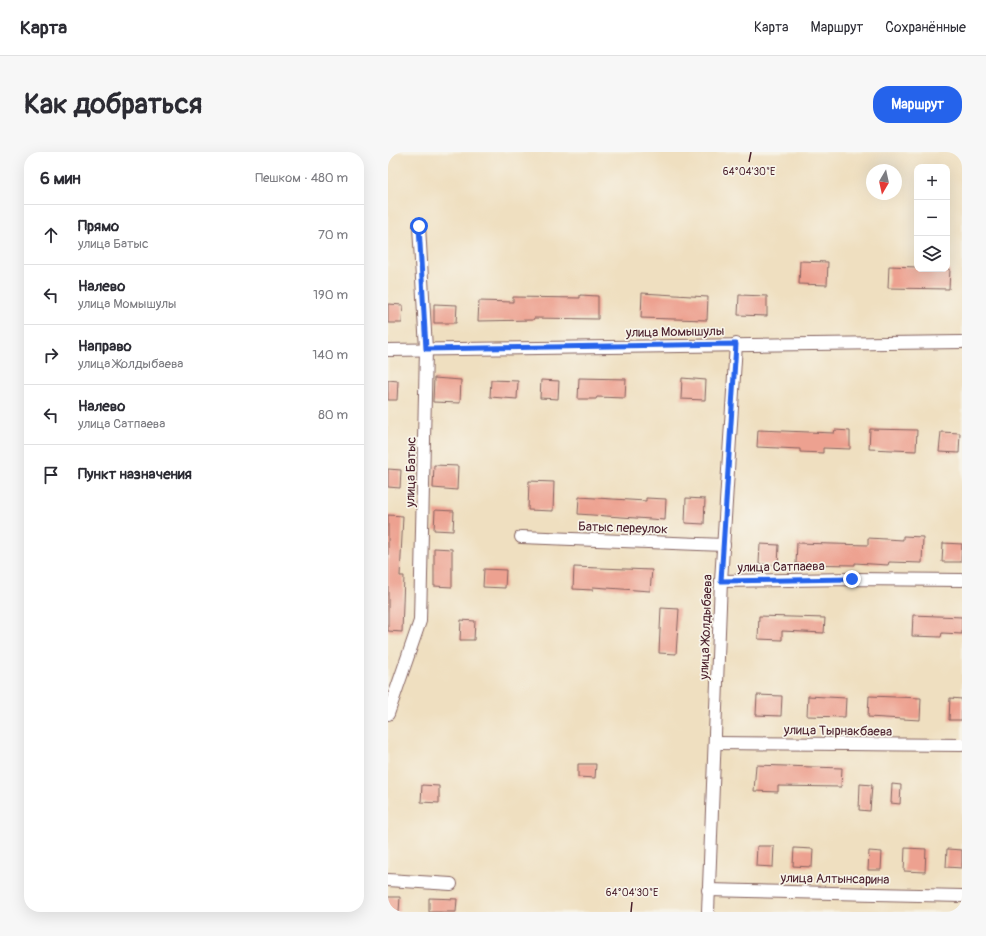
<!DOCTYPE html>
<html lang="ru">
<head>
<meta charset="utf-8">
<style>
  :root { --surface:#fff; --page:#f7f7f7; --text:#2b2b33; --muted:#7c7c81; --line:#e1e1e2; --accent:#2563eb }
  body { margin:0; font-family:Pangolin,sans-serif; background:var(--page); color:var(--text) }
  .controls { position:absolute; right:12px; top:12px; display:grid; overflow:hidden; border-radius:8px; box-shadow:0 4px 16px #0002 }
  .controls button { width:36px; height:36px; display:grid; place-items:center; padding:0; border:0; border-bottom:1px solid var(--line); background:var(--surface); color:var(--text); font:20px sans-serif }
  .compass { position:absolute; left:478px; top:12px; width:36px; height:36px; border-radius:50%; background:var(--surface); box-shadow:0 4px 16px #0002; rotate:189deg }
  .stop { position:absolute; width:12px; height:12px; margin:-9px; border:3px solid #2563eb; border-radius:50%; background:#fff }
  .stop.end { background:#2563eb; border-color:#fff; box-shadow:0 1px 4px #0008 }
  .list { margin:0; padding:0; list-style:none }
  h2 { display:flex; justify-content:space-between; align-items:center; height:52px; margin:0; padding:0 16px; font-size:17px }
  h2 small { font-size:13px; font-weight:400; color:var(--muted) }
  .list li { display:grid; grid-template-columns:26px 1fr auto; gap:12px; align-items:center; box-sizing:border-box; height:60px; padding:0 16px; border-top:1px solid var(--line) }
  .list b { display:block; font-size:15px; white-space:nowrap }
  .list p { margin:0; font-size:13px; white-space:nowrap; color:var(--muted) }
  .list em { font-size:13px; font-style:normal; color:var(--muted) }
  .icon { flex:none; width:22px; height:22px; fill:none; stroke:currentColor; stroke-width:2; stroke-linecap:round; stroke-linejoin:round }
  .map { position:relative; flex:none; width:574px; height:760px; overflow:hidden; border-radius:16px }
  header { display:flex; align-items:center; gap:24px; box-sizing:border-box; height:56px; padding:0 20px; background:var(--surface); border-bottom:1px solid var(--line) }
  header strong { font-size:19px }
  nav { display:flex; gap:22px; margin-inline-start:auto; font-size:14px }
  .intro { display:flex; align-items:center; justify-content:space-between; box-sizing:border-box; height:96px; padding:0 24px }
  h1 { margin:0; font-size:28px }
  .button { padding:10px 18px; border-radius:16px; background:var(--accent); color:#fff; font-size:14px; font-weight:700 }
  main { display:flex; gap:24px; padding:0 24px }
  aside { flex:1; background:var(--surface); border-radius:16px; box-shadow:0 4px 16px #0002 }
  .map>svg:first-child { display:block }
  .building { fill:#eda190 }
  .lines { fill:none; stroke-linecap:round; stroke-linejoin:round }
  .minor-casing { stroke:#84625f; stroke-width:14 }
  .minor { stroke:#fff; stroke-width:12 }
  .route { stroke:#2563eb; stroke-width:5 }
  .ticks { fill:none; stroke:#4a1f2b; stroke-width:1.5 }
  .labels { text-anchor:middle; stroke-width:3.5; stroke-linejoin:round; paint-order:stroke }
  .street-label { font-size:13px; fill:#4a1f2b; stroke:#f7f3e8 }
  .ticks-label { font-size:10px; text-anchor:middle; fill:#4a1f2b; stroke:#f7f3e8; stroke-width:3.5; stroke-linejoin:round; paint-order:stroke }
</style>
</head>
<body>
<header>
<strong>Карта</strong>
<nav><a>Карта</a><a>Маршрут</a><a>Сохранённые</a></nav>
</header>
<div class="intro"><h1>Как добраться</h1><a class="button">Маршрут</a></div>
<main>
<aside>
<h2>6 мин<small>Пешком · 480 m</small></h2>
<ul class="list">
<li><svg class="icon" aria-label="ahead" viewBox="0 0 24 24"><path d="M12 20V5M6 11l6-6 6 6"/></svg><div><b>Прямо</b><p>улица Батыс</p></div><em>70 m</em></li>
<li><svg class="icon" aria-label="left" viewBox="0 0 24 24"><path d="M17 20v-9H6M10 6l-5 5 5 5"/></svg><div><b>Налево</b><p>улица Момышулы</p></div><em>190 m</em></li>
<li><svg class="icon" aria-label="right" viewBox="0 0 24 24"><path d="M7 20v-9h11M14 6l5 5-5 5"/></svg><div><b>Направо</b><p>улица Жолдыбаева</p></div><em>140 m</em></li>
<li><svg class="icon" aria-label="left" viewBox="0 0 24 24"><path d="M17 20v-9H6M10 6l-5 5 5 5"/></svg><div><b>Налево</b><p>улица Сатпаева</p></div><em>80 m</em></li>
<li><svg class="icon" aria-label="arrive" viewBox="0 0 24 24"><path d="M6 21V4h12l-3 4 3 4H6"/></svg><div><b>Пункт назначения</b></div></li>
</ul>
</aside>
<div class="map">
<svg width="574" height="760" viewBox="0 0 574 760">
  <rect width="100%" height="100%" fill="#f7f3e8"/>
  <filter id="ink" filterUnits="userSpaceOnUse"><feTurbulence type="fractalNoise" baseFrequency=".025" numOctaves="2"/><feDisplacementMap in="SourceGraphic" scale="8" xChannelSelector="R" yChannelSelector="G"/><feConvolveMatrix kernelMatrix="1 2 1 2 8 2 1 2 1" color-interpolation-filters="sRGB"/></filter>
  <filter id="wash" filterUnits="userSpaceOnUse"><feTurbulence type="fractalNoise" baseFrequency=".012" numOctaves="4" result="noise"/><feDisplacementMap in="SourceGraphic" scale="16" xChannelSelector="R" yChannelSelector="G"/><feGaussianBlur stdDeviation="0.9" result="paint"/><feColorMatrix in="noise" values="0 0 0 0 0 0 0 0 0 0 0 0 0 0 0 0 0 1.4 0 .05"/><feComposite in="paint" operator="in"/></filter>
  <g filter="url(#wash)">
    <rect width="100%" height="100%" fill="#efdfc0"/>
    <g id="blocks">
      <g class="building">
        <polygon points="412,109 440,110 439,133 411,132"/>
        <polygon points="501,114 529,115 529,117 562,117 561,137 500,136"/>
        <polygon points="254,141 320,145 319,168 253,166"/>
        <polygon points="192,143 210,144 210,167 146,166 145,168 90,169 91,149 125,150 125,145 192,146"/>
        <polygon points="351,143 379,144 379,164 350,163"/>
        <polygon points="0,152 15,153 14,171 0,171"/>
        <polygon points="46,152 69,153 68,171 46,171"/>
        <polygon points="46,226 73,228 72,251 45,250"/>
        <polygon points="191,226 238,227 237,246 209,245 208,247 190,247"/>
        <polygon points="294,226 318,228 317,248 293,247"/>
        <polygon points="0,228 10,229 9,248 0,248"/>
        <polygon points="103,228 130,229 129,247 102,245"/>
        <polygon points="153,228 171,229 170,247 152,246"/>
        <polygon points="482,277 529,278 528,299 481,297"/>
        <polygon points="370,278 446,281 447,278 462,279 462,297 435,296 435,301 412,300 412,297 369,295"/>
        <polygon points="553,280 572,281 571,301 551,300"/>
        <polygon points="46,313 70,314 69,338 45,336"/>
        <polygon points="0,317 13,318 12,336 0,335"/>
        <polygon points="141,329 166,330 165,359 140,358"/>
        <polygon points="191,345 258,349 258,346 278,347 277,368 190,362"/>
        <polygon points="298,346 317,347 316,372 297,371"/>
        <polygon points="47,358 66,359 65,379 46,378"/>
        <polygon points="0,363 15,364 12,424 16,424 14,480 0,479"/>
        <polygon points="515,384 535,385 534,411 501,410 500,413 467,411 467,413 408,412 409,391 480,393 480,386 515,388"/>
        <polygon points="555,391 574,392 573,410 554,410"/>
        <polygon points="372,392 391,393 390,413 371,412"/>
        <polygon points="46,396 64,397 64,435 46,434"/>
        <polygon points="186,415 264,418 262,439 205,435 205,438 185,437"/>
        <polygon points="96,417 118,418 117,436 95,435"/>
        <polygon points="273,456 291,457 288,502 271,501"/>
        <polygon points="525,463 574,465 574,482 554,481 553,485 524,484"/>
        <polygon points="371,464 437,466 436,481 394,479 394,488 370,487"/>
        <polygon points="73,468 87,469 86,488 72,488"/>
        <polygon points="369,543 394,544 393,564 368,563"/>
        <polygon points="420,544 458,546 457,565 419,564"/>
        <polygon points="481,544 533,546 532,568 480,565"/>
        <polygon points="562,546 574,547 574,568 561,568"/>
        <polygon points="190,612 208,612 207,626 190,625"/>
        <polygon points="368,613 454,616 453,635 390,634 390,640 366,639"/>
        <polygon points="472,632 484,633 482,659 471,658"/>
        <polygon points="504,632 513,633 512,652 503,651"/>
        <polygon points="34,633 51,634 51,651 33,650"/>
        <polygon points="369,694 386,694 385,715 368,714"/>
        <polygon points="406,696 425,697 424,715 405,714"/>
        <polygon points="517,696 538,697 537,720 516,719"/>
        <polygon points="559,697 574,698 574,716 558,715"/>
        <polygon points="481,699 494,700 493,718 480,718"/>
        <polygon points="0,745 12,745 11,760 0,760"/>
        <polygon points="41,746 69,747 68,760 41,760"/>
      </g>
    </g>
  </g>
  <g filter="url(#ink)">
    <use href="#blocks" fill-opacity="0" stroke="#84625f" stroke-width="1"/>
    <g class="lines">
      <defs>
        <g id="minor">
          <polyline points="0,198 574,190"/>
          <polyline points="133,385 336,393"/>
          <polyline points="333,429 464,427 574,428"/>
          <polyline points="0,562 32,469 38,197 31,74"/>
          <polyline points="327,591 574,593"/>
          <polyline points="0,728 63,732"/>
          <polyline points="320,738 574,744"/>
          <polyline points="320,760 333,429 348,192"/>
        </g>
      </defs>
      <use href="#minor" class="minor-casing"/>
      <use href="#minor" class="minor"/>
    </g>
  </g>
  <g class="lines" filter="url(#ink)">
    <polyline class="route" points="31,74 38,197 348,192 333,429 464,427"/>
  </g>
  <path class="ticks" d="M361 10 363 0M243 760 244 750"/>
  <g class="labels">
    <g class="street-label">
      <text transform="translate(287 179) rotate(-1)" y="5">улица Момышулы</text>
      <text transform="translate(22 320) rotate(-89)" y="5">улица Батыс</text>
      <text transform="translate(235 375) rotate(2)" y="5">Батыс переулок</text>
      <text transform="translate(393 414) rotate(-1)" y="5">улица Сатпаева</text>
      <text transform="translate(317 475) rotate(-88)" y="5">улица Жолдыбаева</text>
      <text transform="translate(450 578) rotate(1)" y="5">улица Тырнакбаева</text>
      <text transform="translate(447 726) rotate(1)" y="5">улица Алтынсарина</text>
    </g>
  </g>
  <g class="ticks-label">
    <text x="361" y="23">64°04'30"E</text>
    <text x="244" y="744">64°04'30"E</text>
  </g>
</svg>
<div class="controls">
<button>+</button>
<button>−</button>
<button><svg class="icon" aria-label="layers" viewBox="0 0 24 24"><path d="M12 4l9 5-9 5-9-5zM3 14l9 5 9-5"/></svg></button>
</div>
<svg class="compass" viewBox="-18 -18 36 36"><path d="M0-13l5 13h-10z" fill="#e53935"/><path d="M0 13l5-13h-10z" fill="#7c7c81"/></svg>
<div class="stop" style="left:31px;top:74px"></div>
<div class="stop end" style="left:464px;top:427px"></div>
</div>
</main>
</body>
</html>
